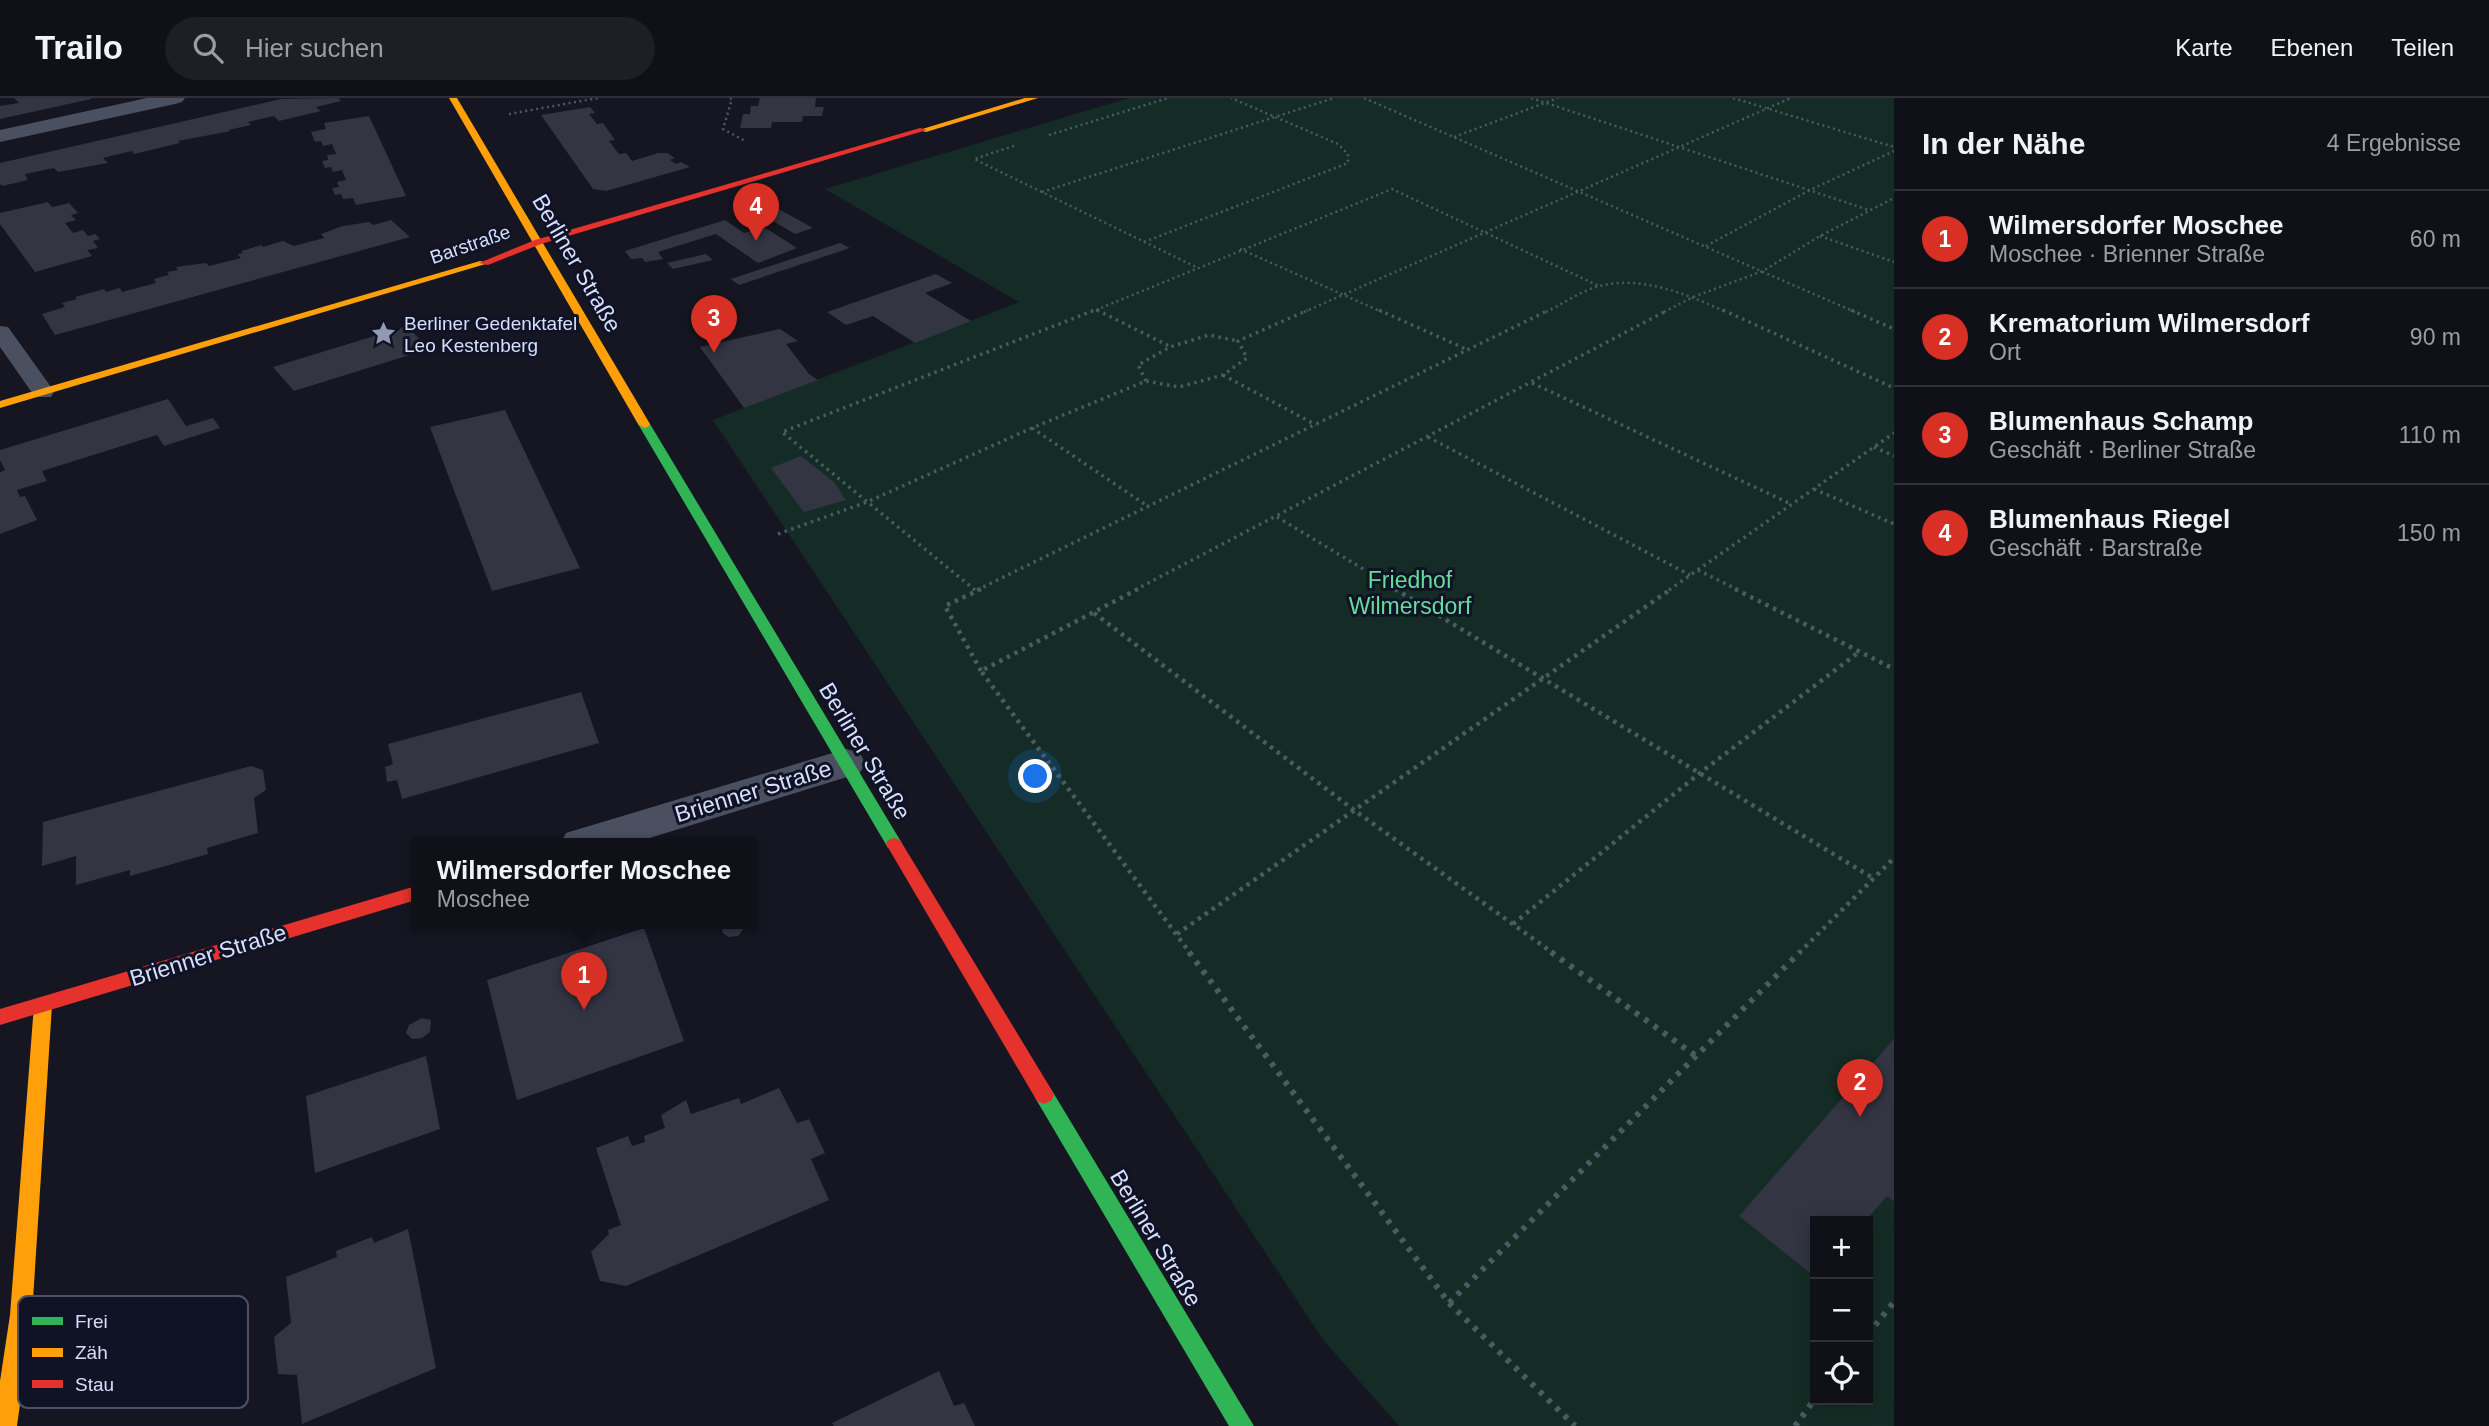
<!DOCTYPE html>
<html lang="de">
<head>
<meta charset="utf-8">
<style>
  :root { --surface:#101019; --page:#1e1e26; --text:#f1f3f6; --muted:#9c9da2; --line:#303038; --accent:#d93025 }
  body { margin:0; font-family:Helvetica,sans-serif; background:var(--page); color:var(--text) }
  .controls { position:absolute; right:21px; bottom:21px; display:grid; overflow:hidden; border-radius:0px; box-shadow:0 4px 18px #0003 }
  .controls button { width:63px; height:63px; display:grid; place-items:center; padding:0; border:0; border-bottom:2px solid var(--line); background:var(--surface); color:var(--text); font:35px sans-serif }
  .you { position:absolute; left:1036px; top:679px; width:24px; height:24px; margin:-18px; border:5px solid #fff; border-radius:50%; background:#1a73e8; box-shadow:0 0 0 10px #1a73e833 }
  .badge { display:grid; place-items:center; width:46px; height:46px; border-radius:50%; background:var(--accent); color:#fff; font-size:23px; font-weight:700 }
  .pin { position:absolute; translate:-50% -58px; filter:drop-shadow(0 2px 4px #0008) }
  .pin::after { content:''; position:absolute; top:37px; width:24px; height:21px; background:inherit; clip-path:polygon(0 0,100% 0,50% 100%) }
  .popup { position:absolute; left:411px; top:740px; width:346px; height:91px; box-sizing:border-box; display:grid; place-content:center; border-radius:0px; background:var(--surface); filter:drop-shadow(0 2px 5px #0005); font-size:23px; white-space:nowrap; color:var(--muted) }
  .popup b { font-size:26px; color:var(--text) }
  .popup::after { content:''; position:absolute; left:50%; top:100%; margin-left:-14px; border:14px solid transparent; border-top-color:var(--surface) }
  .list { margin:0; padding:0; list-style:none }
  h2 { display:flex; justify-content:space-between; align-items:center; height:91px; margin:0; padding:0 28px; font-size:30px }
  h2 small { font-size:23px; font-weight:400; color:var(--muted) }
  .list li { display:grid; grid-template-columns:46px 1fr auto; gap:21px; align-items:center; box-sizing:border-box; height:98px; padding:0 28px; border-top:2px solid var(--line) }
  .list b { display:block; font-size:26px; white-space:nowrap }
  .list p { margin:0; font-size:23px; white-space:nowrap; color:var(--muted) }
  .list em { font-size:23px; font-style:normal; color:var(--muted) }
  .icon { flex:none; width:38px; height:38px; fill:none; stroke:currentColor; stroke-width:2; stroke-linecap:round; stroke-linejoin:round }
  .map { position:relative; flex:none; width:1894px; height:1328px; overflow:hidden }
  header { display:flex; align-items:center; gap:42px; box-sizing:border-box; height:98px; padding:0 35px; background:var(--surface); border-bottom:2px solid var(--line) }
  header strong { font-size:33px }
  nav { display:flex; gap:38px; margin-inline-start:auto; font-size:24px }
  .search { width:490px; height:63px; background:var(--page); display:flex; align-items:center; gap:18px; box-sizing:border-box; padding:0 24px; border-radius:38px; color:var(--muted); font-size:26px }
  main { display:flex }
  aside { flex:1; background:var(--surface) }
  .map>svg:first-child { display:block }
  .green { fill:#142c25; fill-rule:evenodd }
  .building { fill:#333543 }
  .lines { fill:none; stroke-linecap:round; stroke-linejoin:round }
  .path-far3 { stroke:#495c61; stroke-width:2.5; stroke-dasharray:2 3.5; stroke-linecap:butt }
  .path-far2 { stroke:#495c61; stroke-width:3.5; stroke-dasharray:2.5 4.5; stroke-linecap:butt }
  .path-far1 { stroke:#495c61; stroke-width:4.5; stroke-dasharray:3.5 5; stroke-linecap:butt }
  .path { stroke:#495c61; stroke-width:6; stroke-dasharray:4.5 7; stroke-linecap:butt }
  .lane { fill:#4b5061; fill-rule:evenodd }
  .street { fill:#4b5061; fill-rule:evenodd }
  .fast { fill:#30b455; fill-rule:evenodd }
  .slow { fill:#ff9f0a; fill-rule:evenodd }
  .jam { fill:#e5322d; fill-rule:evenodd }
  .labels { text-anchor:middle; stroke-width:6; stroke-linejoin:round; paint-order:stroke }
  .far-street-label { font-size:19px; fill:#d7dffd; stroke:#101326 }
  .far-poi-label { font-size:19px; fill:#d7dffd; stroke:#101326; text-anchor:start }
  .street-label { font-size:23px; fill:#d7dffd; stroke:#101326 }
  .park-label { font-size:23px; fill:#65dc9a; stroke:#101326 }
  .key { fill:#101326; stroke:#4c5066; stroke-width:2 }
  .key-label { font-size:19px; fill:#d7dffd }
</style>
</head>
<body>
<header>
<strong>Trailo</strong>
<div class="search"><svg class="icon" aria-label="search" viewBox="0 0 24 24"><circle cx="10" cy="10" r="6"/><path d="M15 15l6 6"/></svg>Hier suchen</div>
<nav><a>Karte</a><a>Ebenen</a><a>Teilen</a></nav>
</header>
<main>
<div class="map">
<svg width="1894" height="1328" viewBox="0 0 1894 1328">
  <rect width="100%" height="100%" fill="#151621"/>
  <path class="green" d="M1129 0H1894V1328H1399L1324 1243 713 322 1019 204 825 91ZM1815 1123H1868V1302H1815Z"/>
  <g class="building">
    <polygon points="14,0 91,0 91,1 0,21 0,8 19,5"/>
    <polygon points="338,0 341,3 316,9 321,13 279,23 274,18 248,24 251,27 228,32 231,33 178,43 180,45 134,56 132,53 103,60 108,65 58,74 54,70 25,76 28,82 2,88 0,86 0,65 281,1"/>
    <polygon points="760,0 816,0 815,9 824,9 822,18 803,18 802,24 772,24 771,30 740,30 743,16 750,16 751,8 758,8"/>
    <polygon points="590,9 595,15 589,16 597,26 603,25 615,42 609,43 619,56 626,55 632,63 658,55 667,55 675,60 670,62 676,66 681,64 690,69 606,93 593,91 541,17"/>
    <polygon points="369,18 406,98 356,107 353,100 343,101 341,96 335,97 332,90 339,89 337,84 346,82 342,72 333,74 331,69 325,70 322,63 328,62 327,57 336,56 332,46 323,48 321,43 315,44 311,34 326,31 324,25"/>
    <polygon points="48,104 52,109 69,105 78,115 71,117 76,122 65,125 73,135 83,132 88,138 95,136 100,141 93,143 98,150 87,152 92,158 35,174 0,126 0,115"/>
    <polygon points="773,108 813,130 795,136 756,113"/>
    <polygon points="391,122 410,139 55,237 42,216 65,209 62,205 77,201 75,199 104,191 106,194 120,190 122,194 156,185 154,181 169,177 167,174 178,172 176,169 206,165 209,168 241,160 237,156 243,155 241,153 262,147 263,149 283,143 294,148 324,140 321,136 343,128 369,124 373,127"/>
    <polygon points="725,122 744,135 764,129 797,150 758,165 716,136 658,154 663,161 645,164 642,160 631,161 625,153"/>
    <polygon points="840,145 850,150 739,187 731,181"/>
    <polygon points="706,156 713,162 673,171 667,165"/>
    <polygon points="936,176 952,185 925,195 971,223 915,245 873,218 846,227 827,214"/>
    <polygon points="407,228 429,251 294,293 273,269"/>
    <polygon points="780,231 798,243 786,246 809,276 818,282 744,310 700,249"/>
    <polygon points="168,301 186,328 213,320 220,330 164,348 157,337 42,373 47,383 17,392 20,399 25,398 37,422 0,436 0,374 5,372 0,362 0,352"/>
    <polygon points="505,312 580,470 492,493 430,329"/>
    <polygon points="801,358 834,384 846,402 804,414 771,370"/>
    <polygon points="581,594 599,645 402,701 397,682 387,684 385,669 393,666 388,646"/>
    <polygon points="251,668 263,672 266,692 254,700 258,735 207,750 208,756 130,778 130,772 76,787 76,758 42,768 43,724"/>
    <polygon points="723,826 745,826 745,829 738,838 728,839 722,834"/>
    <polygon points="644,830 684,943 517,1002 487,882"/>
    <polygon points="422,920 431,922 430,934 422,940 412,941 406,935 409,927"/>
    <polygon points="1894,941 1894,1103 1887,1098 1865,1123 1815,1123 1815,1179 1739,1118"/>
    <polygon points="426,958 440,1031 315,1075 306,998"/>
    <polygon points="779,990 797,1025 809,1021 825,1055 811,1061 829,1102 626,1188 600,1183 591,1154 609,1136 608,1132 621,1127 596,1050 628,1038 632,1048 645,1044 644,1038 665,1030 661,1017 686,1002 691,1016 739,1000 741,1006"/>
    <polygon points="408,1131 436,1270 302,1326 297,1277 278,1276 274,1239 291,1225 286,1179 337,1159 336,1153 372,1139 374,1145"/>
    <polygon points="939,1273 954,1308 964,1305 975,1328 834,1328 832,1325"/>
  </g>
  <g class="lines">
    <g class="path-far3">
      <polyline points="730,0 732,1 723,31 745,43"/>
      <polyline points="1364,0 1855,214"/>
      <polyline points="1531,0 1869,112"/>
      <polyline points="1733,0 1894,49"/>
      <polyline points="509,16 598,0"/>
      <polyline points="1049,37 1168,0"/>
      <polyline points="1454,39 1558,0"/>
      <polyline points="1014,48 974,61 1196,169"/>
      <polyline points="1042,94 1334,0"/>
      <polyline points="1820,138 1894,164"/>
      <polyline points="1144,144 1348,65 1348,56 1338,46 1231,0"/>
      <polyline points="1706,148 1810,92 1894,53"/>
      <polyline points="1240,151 1382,214"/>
      <polyline points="1096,212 1100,214"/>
      <polyline points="1091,214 1392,91 1599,188"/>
      <polyline points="1304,214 1791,0"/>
      <path d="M1546 214C1563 206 1582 192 1600 188 1642 177 1689 197 1726 214"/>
      <polyline points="1664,214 1693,199 1763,173 1820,138 1894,100"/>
    </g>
    <g class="path-far2">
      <polyline points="1097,212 1169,248"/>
      <polyline points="1379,212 1468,252"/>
      <polyline points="1723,212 1894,290"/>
      <polyline points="1851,212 1894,231"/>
      <polyline points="1223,277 1316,327"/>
      <polyline points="1146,283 1138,267 1170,249 1209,237 1238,243"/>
      <polyline points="1532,285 1791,406"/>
      <polyline points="1032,330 1149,409"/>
      <polyline points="1428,339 1690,477"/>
      <polyline points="1874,349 1894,358"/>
      <polyline points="1814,391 1894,426"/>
      <polyline points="1277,419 1398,492"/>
      <polyline points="778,436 867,404 1032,330 1146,283 1179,289 1223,277 1247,260 1238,243 1308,212"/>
      <polyline points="1698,472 1738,492"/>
      <polyline points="975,492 782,334 1095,212"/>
      <polyline points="977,492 1549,212"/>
      <polyline points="1135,492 1668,212"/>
      <polyline points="1669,492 1894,335"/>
    </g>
    <g class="path-far1">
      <polyline points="981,491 945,508 981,573"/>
      <polyline points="1138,491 981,573 1190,855"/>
      <polyline points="1395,491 1873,780"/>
      <polyline points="1735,491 1894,571"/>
      <polyline points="1094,515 1354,712 1553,855"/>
      <polyline points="1513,826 1700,675 1859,554"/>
      <polyline points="1177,836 1671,491"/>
      <polyline points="1799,855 1894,760"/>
    </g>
    <g class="path">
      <polyline points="1189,854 1449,1205 1800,854"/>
      <polyline points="1551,854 1696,958"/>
      <polyline points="1449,1205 1575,1328"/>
      <polyline points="1868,1236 1894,1204"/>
      <polyline points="1795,1328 1815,1301"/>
    </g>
    <polygon class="lane" points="0,228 8,229 51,289 54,294 51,299 35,299 0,249"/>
    <g class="street">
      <polygon points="147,0 185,0 182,4 175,6 0,44 0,32"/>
      <polygon points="846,651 860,655 865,665 860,675 630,746 560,746 566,735"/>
    </g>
    <g class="fast">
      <polygon points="644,322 650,326 900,742 902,746 900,750 888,750 638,326"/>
      <polygon points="1044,988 1051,991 1254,1328 1229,1328 1037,1003 1034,997 1037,991"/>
    </g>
    <g class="slow">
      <polygon points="449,0 457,0 650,326 648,329 644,330 638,326"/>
      <polygon points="1025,0 1038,0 926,34 919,32"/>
      <polygon points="480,163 489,165 0,310 0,303"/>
      <polygon points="43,899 50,902 52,907 32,1217 17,1328 0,1328 0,1283 10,1217 34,907 36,902"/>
    </g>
    <g class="jam">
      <polygon points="920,30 927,32 541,146 488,167 479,165 535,142"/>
      <polygon points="894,740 900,742 1051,991 1054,997 1051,1003 1044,1006 1037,1003 886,746 888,742"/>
      <polygon points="416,788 416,802 0,927 0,911"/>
    </g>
  </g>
  <defs>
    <symbol id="sight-bare" viewBox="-9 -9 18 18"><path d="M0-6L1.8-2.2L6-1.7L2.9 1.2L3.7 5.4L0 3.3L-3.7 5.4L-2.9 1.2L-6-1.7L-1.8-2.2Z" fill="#9399b0" stroke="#101326" stroke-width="2.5" paint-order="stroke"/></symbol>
  </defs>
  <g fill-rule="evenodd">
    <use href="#sight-bare" x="366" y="218" width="35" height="35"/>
  </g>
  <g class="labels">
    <g class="far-street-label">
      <text transform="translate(470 146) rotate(-19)" y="7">Barstraße</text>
    </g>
    <g class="far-poi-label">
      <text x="404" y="232">Berliner Gedenktafel<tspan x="404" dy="22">Leo Kestenberg</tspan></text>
    </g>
    <g class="street-label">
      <text transform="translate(577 165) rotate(60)" y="8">Berliner Straße</text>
      <text transform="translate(865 653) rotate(59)" y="8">Berliner Straße</text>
      <text transform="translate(753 693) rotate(-17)" y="8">Brienner Straße</text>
      <text transform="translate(208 857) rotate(-17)" y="8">Brienner Straße</text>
      <text transform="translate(1156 1140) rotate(59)" y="8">Berliner Straße</text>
    </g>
    <g class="park-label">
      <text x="1410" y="490">Friedhof<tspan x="1410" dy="26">Wilmersdorf</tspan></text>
    </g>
  </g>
  <rect x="18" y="1198" width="230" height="112" rx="10" class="key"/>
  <rect x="32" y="1219" width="31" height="8" fill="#30b455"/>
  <rect x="32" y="1250" width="31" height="9" fill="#ff9f0a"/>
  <rect x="32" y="1282" width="31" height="8" fill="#e5322d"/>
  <g class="key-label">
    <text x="75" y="1230">Frei</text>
    <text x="75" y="1261">Zäh</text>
    <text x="75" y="1293">Stau</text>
  </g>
</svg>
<div class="controls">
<button>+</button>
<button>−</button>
<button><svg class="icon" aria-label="locate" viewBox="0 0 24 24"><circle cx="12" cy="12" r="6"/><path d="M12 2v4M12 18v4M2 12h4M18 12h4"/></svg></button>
</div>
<div class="you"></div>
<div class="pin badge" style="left:584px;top:912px">1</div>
<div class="popup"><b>Wilmersdorfer Moschee</b>Moschee</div>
<div class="pin badge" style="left:1860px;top:1019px">2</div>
<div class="pin badge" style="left:714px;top:255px">3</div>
<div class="pin badge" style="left:756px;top:143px">4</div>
</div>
<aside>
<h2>In der Nähe<small>4 Ergebnisse</small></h2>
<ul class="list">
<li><span class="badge">1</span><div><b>Wilmersdorfer Moschee</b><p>Moschee · Brienner Straße</p></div><em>60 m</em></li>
<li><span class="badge">2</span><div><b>Krematorium Wilmersdorf</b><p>Ort</p></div><em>90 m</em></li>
<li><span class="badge">3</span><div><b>Blumenhaus Schamp</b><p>Geschäft · Berliner Straße</p></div><em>110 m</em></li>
<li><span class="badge">4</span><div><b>Blumenhaus Riegel</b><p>Geschäft · Barstraße</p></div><em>150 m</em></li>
</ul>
</aside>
</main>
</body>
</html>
